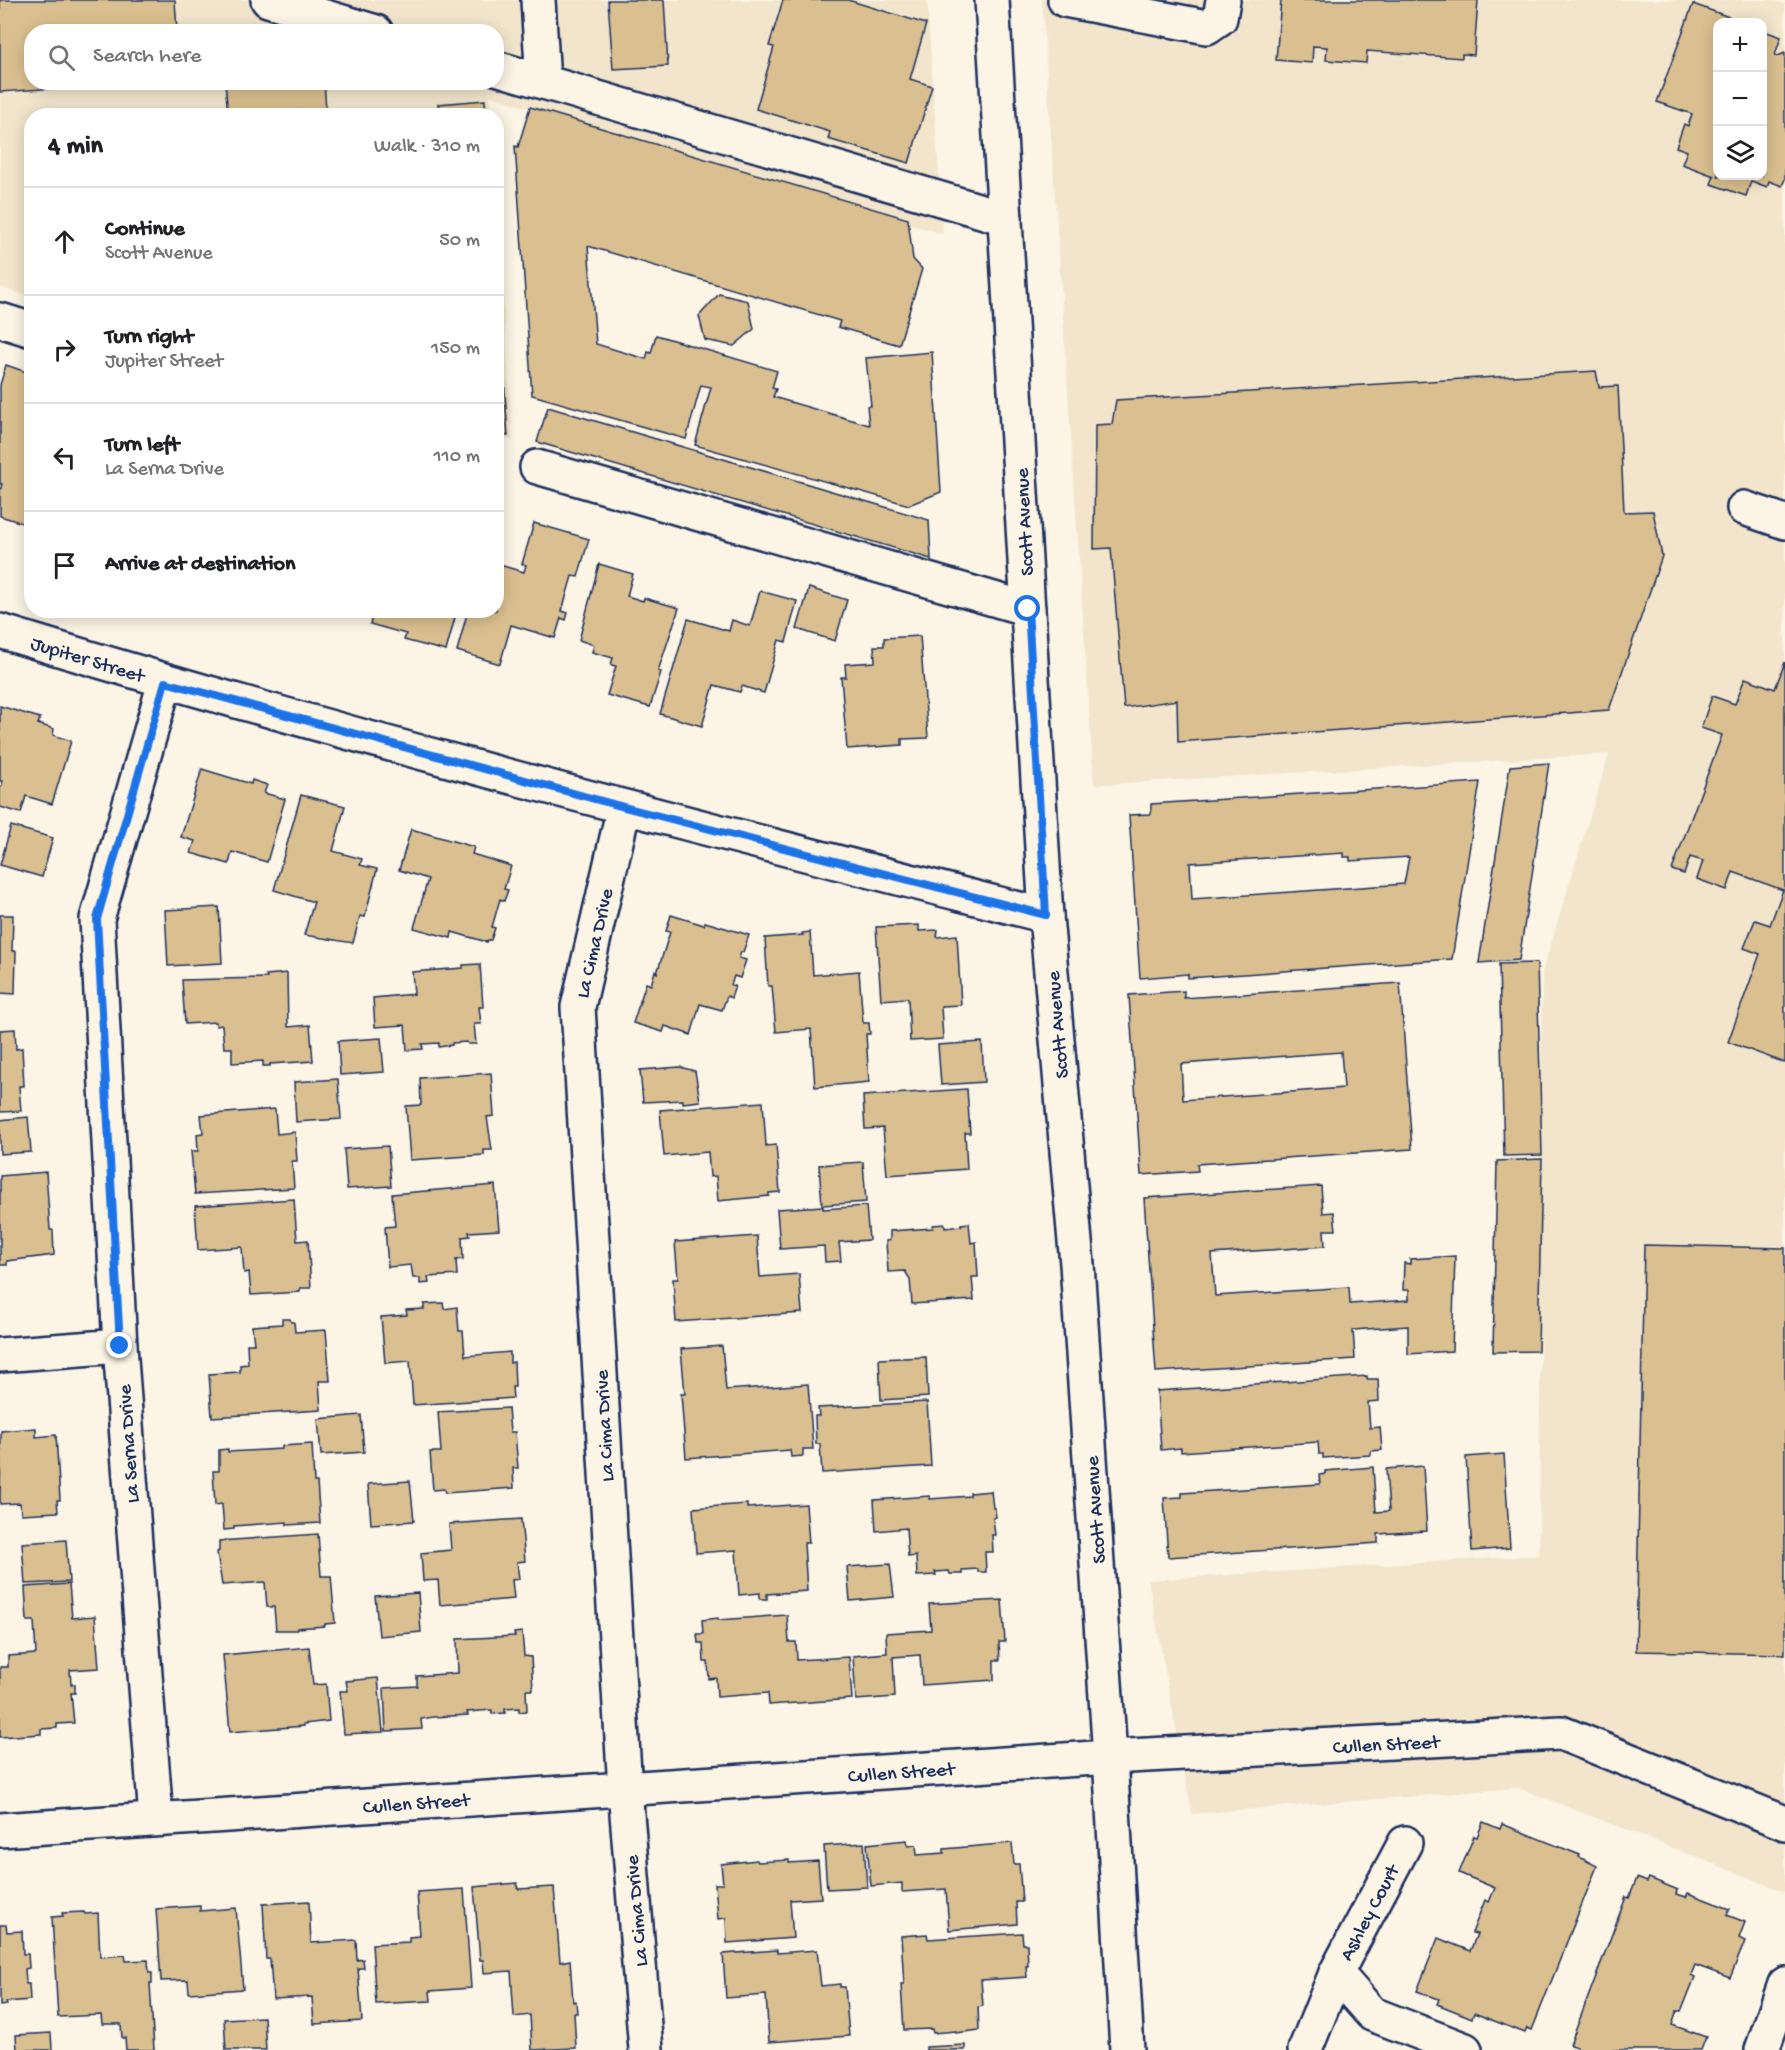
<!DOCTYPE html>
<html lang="en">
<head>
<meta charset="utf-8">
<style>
  :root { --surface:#fff; --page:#f6f6f6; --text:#202124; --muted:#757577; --line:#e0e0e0 }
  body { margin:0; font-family:"Gochi Hand",sans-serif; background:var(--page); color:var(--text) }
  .controls { position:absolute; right:18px; top:18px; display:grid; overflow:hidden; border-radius:12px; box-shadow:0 3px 15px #0003 }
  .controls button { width:54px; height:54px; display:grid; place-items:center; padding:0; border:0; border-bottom:2px solid var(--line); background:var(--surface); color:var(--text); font:30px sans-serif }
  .stop { position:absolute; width:18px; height:18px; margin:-14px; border:4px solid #1a73e8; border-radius:50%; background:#fff }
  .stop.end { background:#1a73e8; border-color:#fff; box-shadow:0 2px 6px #0008 }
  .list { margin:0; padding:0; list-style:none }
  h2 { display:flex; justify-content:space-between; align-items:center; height:78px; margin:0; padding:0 24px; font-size:26px }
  h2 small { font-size:20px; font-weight:400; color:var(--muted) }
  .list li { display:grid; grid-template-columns:39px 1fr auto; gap:18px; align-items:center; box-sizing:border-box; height:108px; padding:0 24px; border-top:2px solid var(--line) }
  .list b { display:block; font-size:22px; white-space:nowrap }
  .list p { margin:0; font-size:20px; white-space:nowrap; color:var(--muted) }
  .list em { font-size:20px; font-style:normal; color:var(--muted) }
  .icon { flex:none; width:33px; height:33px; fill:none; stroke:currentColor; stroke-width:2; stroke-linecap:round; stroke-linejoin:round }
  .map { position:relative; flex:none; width:1785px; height:2050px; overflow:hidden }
  .search { position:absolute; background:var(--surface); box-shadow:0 3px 15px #0003; left:24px; top:24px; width:480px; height:66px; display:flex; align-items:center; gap:15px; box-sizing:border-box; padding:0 21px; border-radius:24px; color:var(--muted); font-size:22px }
  .panel { position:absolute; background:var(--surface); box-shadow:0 3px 15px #0003; left:24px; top:108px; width:480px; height:510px; border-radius:24px }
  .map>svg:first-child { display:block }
  .built { fill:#f2e5cc; fill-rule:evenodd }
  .building { fill:#dac090; stroke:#1b2f5e; stroke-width:1.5; fill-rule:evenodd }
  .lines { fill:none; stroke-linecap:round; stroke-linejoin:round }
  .minor-casing { stroke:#1b2f5e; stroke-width:38 }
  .minor { stroke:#fcf5e5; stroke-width:33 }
  .route { stroke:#1a73e8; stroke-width:8 }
  .labels { text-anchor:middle; stroke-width:5; stroke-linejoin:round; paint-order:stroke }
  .street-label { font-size:20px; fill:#1b2f5e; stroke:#fcf5e5 }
</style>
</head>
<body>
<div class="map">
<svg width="1785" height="2050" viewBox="0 0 1785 2050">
  <rect width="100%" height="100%" fill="#fcf5e5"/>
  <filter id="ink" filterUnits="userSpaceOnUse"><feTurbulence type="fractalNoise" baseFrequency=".0167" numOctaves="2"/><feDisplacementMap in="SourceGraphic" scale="12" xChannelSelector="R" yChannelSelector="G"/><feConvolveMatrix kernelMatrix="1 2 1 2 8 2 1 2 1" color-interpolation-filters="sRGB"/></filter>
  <g filter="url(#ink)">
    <g class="built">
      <path d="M0 0H927L943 234 490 96V116H32L31 297 0 287ZM32 32H496V82H32Z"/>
      <path d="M1042 0H1772L1785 4V1892L1519 1788 1192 1814 1148 1580 1539 1555 1542 973 1609 754 1094 785ZM1718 22H1762V176H1718Z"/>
      <polygon points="497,204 513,441 497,436"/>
    </g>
    <g class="building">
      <polygon points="0,0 175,0 177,32 32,32 32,82 144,82 0,92"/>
      <polygon points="608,0 664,0 668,66 613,69"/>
      <polygon points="783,0 848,0 926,24 910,79 932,86 909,163 828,139 830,132 756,109 774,47 769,46"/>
      <polygon points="1281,0 1478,0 1474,55 1462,54 1462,58 1367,51 1366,63 1326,60 1327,47 1313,46 1312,63 1276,60"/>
      <polygon points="1693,4 1743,22 1718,22 1718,176 1762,176 1762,30 1781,37 1775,55 1778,56 1785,53 1785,179 1782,186 1769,181 1767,187 1751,181 1746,196 1711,184 1714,176 1682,164 1687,151 1676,147 1684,124 1688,126 1692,114 1657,102"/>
      <polygon points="225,82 324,82 326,109 228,115"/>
      <polygon points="485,100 486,116 439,116 438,104"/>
      <polygon points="530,107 908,219 913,259 922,269 899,345 838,327 840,321 588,246 596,344 646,359 648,352 651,353 656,335 777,371 772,388 776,389 773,397 869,425 867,406 871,406 866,358 932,352 941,492 909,505 695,445 711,387 701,385 686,439 532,395 515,146 518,147"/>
      <polygon points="496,262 508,436 496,433"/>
      <polygon points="719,294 748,301 754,329 734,346 705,340 699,316"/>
      <polygon points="6,365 32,374 26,394 32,396 32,526 0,516 0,491 2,484 0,484 0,385"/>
      <polygon points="1596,371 1599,387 1618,386 1624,512 1653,511 1662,556 1609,710 1178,742 1177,700 1124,708 1111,548 1094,549 1095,425 1112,424 1116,400"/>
      <polygon points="548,407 929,520 931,559 537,442"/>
      <polygon points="534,523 589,539 578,577 572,576 562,611 568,613 566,620 561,618 555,638 511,625 500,664 457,651 468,610 496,610 496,564 524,572 526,565 522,564"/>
      <polygon points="599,564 633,574 627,596 643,601 644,598 679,608 658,671 661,672 650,707 607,695 616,666 611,665 613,658 592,652 594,645 579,640"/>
      <polygon points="809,588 847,600 835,641 797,629"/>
      <polygon points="760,591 797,601 786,642 779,640 764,693 742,686 740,692 714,685 702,726 660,714 688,619 729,631 732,620 750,626"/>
      <polygon points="374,610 457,610 446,651 404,640 406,634 370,624"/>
      <polygon points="920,636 928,738 902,739 902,745 847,749 841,677 846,677 845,664 875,662 874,646 884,646 884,638"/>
      <polygon points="1785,662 1785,1063 1728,1042 1760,954 1744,948 1755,920 1770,925 1783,890 1733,872 1727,890 1697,879 1703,861 1690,857 1684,874 1672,870 1722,735 1701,728 1712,696 1735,704 1745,678 1775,689"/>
      <polygon points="0,706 40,718 38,724 54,729 53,735 71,741 52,804 26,796 21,813 0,807 0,790 3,781 0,781"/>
      <polygon points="1549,763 1519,960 1479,963 1510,766"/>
      <polygon points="202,769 251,784 252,780 267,785 264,793 285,799 267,862 232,852 229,864 191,853 195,841 181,837"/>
      <path d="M1480 782 1452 959 1188 978V974L1140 978 1129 815 1151 814V804ZM1344 853V857H1350V861L1409 857 1404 884 1192 899 1190 863Z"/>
      <polygon points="301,795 345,806 333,851 362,859 360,865 377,869 365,917 360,916 353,943 304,935 314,902 274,890"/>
      <polygon points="11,826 53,838 42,877 0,865"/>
      <polygon points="411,829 474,847 472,854 511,866 504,889 508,890 504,901 500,899 492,927 495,928 491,940 488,940 487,942 452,932 451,938 414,928 428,879 399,870"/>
      <polygon points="219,907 222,963 168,966 165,910"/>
      <polygon points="0,915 13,915 12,951 16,951 15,994 0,993"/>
      <polygon points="671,915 704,925 705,922 749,935 743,952 741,952 739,958 746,960 740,978 734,976 731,985 735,986 731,998 727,996 722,1010 700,1004 691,1035 665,1026 663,1032 633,1023 646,983 651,985 655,971 657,973 670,932 666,931"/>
      <polygon points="919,925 919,931 938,930 937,937 957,935 961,1005 941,1006 943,1039 910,1041 908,998 881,1000 876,927"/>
      <polygon points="810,932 813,975 859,971 863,1023 869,1023 870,1034 866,1034 869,1082 815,1087 811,1029 776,1032 772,986 768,986 765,938 803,935 802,933"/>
      <polygon points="1537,963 1542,1155 1504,1156 1499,964"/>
      <polygon points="480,964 483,1007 479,1007 481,1024 474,1024 476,1044 468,1044 467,1042 452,1043 452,1045 439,1047 439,1043 422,1044 423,1049 407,1050 405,1025 375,1027 373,998 414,994 412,972 463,968 463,965"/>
      <polygon points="287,973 288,1027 310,1025 313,1061 270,1064 270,1066 263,1066 263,1061 232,1063 232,1048 224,1048 222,1025 216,1026 216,1022 185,1024 182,980 267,978 266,975"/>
      <path d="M1400 983 1412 1149 1197 1164 1198 1171 1141 1175 1129 995 1184 991V998ZM1341 1052 1344 1088 1183 1100 1181 1064Z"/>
      <polygon points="15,1029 16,1049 22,1048 24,1086 19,1086 21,1111 0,1112 0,1030"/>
      <polygon points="381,1038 384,1072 340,1075 338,1041"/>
      <polygon points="982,1042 984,1082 941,1085 938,1045"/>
      <polygon points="680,1067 695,1071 700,1101 683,1103 683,1100 643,1102 640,1070"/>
      <polygon points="491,1073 494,1116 487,1117 492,1150 484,1150 484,1155 410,1160 406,1106 421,1105 420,1078"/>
      <polygon points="338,1079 341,1119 296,1122 294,1082"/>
      <polygon points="967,1089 970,1133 965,1133 967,1169 887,1175 883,1128 865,1129 863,1096"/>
      <polygon points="763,1102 766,1146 776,1145 780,1192 769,1193 769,1196 718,1201 716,1176 710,1177 708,1152 664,1156 660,1110"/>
      <polygon points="275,1109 277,1134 295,1132 297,1161 292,1161 294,1188 195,1194 191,1151 198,1151 197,1134 203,1133 201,1115"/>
      <polygon points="28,1117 31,1152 0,1154 0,1120"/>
      <polygon points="388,1146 391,1186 347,1189 344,1149"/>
      <polygon points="1542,1159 1538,1351 1493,1352 1497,1161"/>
      <polygon points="863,1162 866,1202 822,1205 819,1165"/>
      <polygon points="46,1172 50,1230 53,1230 54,1255 7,1261 7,1265 0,1265 0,1176"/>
      <polygon points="495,1185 499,1230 469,1232 470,1236 462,1237 463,1259 456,1260 457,1275 428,1277 429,1283 420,1284 420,1278 413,1278 411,1265 388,1267 385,1227 395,1226 392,1194"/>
      <polygon points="1321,1186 1323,1213 1334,1212 1336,1230 1324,1230 1325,1246 1212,1254 1215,1296 1349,1287 1350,1304 1409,1300 1409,1290 1403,1290 1404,1263 1410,1264 1410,1259 1455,1256 1452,1351 1408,1354 1408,1326 1353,1330 1355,1359 1156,1372 1144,1198"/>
      <polygon points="294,1199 297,1241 308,1240 311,1288 300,1288 300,1292 251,1295 249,1272 244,1273 242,1247 198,1250 195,1206"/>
      <polygon points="823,1206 823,1209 866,1206 869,1240 839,1242 841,1261 825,1262 824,1246 780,1249 777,1209"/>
      <polygon points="969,1223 971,1243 976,1242 978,1277 972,1277 974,1300 912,1304 910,1279 905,1271 888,1272 886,1241 890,1240 890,1231 933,1228 933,1225 945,1224 945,1228 961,1226 961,1224"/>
      <polygon points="757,1236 760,1277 799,1274 802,1313 676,1322 673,1279 678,1279 675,1242"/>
      <polygon points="1644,1245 1785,1248 1785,1654 1636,1651"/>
      <polygon points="443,1303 444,1309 457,1307 459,1331 463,1331 465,1356 510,1352 510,1363 514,1362 515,1387 512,1387 513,1398 413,1405 410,1361 385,1363 381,1317 407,1315 406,1310 424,1309 424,1304"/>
      <polygon points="282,1319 290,1319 291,1322 294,1322 295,1332 326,1330 330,1381 319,1381 321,1410 212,1417 209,1374 240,1372 240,1365 248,1364 247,1344 254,1344 252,1326 282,1324"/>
      <polygon points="722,1346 726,1390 808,1384 813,1449 803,1449 803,1456 791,1457 790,1450 686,1458 681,1394 685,1394 681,1349"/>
      <polygon points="926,1357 928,1397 881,1400 879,1359"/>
      <polygon points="1367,1376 1367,1379 1378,1379 1379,1401 1368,1402 1370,1428 1380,1427 1382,1450 1371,1451 1371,1455 1323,1458 1323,1454 1319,1454 1318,1442 1181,1452 1181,1448 1161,1450 1157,1391"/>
      <polygon points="927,1402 931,1466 822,1473 820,1444 816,1444 815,1416 819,1416 818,1408"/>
      <polygon points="508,1408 510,1432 515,1432 518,1468 513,1468 514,1488 445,1493 444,1489 433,1490 430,1452 441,1452 438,1412"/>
      <polygon points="361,1415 364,1452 321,1455 318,1419"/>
      <polygon points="36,1428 36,1437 56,1435 60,1500 57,1500 58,1512 21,1514 20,1503 0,1504 1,1431"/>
      <polygon points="312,1444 314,1482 317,1482 320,1523 287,1525 287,1522 234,1526 234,1529 224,1530 222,1504 215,1505 213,1471 219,1471 219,1450 228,1449 228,1452 282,1449 282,1446"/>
      <polygon points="1504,1454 1510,1548 1472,1551 1466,1457"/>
      <polygon points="1423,1466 1427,1531 1378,1534 1378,1543 1168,1557 1164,1498 1182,1497 1182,1493 1320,1484 1319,1475 1325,1474 1325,1471 1373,1467 1376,1512 1389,1511 1386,1469"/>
      <polygon points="410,1481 414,1521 371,1524 368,1484"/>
      <polygon points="991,1491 993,1508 995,1508 996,1517 993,1518 995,1535 992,1535 993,1552 985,1552 986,1572 978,1572 978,1569 962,1570 962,1574 950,1574 949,1571 935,1572 936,1575 917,1576 916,1556 908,1557 906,1528 876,1531 874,1500 930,1496 930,1499 970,1496 970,1493"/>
      <polygon points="747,1504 747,1508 806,1504 809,1543 804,1543 807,1591 767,1594 767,1599 760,1599 760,1593 739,1595 736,1550 696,1553 693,1508"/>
      <polygon points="521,1519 525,1561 517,1562 519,1579 512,1580 514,1599 440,1605 438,1580 423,1581 421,1553 451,1550 449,1524"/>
      <polygon points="318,1534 321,1576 331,1576 335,1623 325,1624 325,1626 297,1628 297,1630 276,1630 274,1607 267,1607 265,1582 222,1585 217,1552 219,1551 219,1541"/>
      <polygon points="66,1540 69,1582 25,1584 22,1543"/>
      <polygon points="890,1564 894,1597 850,1601 847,1567"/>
      <polygon points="69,1584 72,1618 95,1616 99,1668 70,1670 71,1684 75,1684 75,1693 71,1693 74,1723 57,1724 57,1728 41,1729 41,1734 0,1737 0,1667 8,1667 8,1656 36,1654 34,1621 27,1621 25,1587"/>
      <polygon points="418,1593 421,1632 379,1636 375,1596"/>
      <polygon points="1002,1600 1005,1642 999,1642 1000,1660 994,1660 994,1680 922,1685 920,1655 893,1657 895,1697 856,1700 853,1656 887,1653 886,1633 931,1630 929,1604"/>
      <polygon points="787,1615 789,1642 796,1642 797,1660 849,1657 852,1699 769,1705 768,1693 717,1697 716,1678 709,1679 708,1662 704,1662 703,1643 698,1643 697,1634 703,1634 702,1620 718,1618 718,1620"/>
      <polygon points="522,1632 524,1656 531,1657 533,1690 526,1690 527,1711 519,1712 519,1708 505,1709 505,1713 492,1714 492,1710 467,1712 468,1715 433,1717 421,1719 422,1729 386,1731 384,1688 417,1686 417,1676 458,1673 457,1639 515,1636 514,1633"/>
      <polygon points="309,1647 313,1685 326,1684 329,1721 303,1724 304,1726 230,1732 223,1655"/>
      <polygon points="378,1678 383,1732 344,1734 340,1691 348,1691 346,1681"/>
      <polygon points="1483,1822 1500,1829 1502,1824 1580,1855 1579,1857 1597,1866 1532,2030 1527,2028 1525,2033 1474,2013 1472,2018 1437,2004 1439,1999 1417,1991 1438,1938 1470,1951 1477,1934 1472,1933 1485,1900 1489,1902 1495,1888 1459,1873 1474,1836 1477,1837"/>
      <polygon points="907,1840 908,1846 916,1845 917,1855 944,1853 944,1849 1012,1843 1014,1864 1019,1864 1022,1902 1016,1902 1017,1924 949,1930 946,1889 902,1892 902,1883 871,1886 867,1844"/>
      <polygon points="864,1843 867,1887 827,1889 824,1846"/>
      <polygon points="757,1860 758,1862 789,1860 789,1863 818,1861 821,1898 790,1900 793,1938 727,1943 726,1918 718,1919 715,1884 723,1884 721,1864"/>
      <polygon points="1637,1878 1647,1882 1649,1878 1678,1890 1677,1894 1686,1897 1688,1893 1730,1909 1727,1915 1745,1922 1739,1938 1745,1941 1730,1978 1695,1965 1691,1975 1695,1977 1681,2012 1677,2011 1672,2025 1706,2037 1701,2050 1576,2050 1577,2047 1570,2045 1626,1897 1629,1898"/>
      <polygon points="517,1883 518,1889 554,1887 560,1962 570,1960 573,2002 576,2001 577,2013 574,2013 576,2048 532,2050 530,2015 514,2017 511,1971 484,1973 483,1960 480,1960 474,1887"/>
      <polygon points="464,1889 471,1988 430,1991 431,2001 376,2004 372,1944 409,1942 409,1937 420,1936 417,1892"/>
      <polygon points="309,1901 311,1943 356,1940 357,1960 363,1959 364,1968 358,1968 362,2021 314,2024 312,1997 273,1999 270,1959 266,1959 263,1904"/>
      <polygon points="200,1906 200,1911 236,1908 243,1989 189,1993 188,1980 161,1981 156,1909"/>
      <polygon points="84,1912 85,1914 98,1913 100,1957 125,1955 126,1961 148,1960 149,1973 152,1973 152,1983 150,1983 154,2050 126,2050 125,2038 122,2038 121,2024 102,2024 101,2015 58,2017 52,1917 63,1916 62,1913"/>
      <polygon points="0,1925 6,1925 7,1932 22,1931 23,1954 28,1954 29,1968 25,1969 26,1984 29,1984 30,2000 6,2002 7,2005 0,2006"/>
      <polygon points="1022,1933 1023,1944 1027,1944 1028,1966 1026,1966 1027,1977 981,1980 983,2006 978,2007 979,2030 956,2033 956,2031 933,2033 932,2029 904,2030 901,1984 904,1984 901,1936 927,1934 928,1939"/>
      <polygon points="777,1950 777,1953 817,1950 821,1986 840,1984 840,1987 845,1987 849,2036 769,2042 766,1995 726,1998 723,1954"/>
      <polygon points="264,2017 266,2050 226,2050 224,2019"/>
      <polygon points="51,2033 52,2050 17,2050 16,2035"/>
      <polygon points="965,2045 965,2050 926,2050 926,2047"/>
    </g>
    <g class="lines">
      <defs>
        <g id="minor">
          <polyline points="268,0 376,32"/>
          <polyline points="538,0 543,82"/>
          <polyline points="992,0 1046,916 1077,1264 1110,1757 1127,2050"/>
          <polyline points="1065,0 1207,27 1220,18 1223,0"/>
          <polyline points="496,68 1005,218"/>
          <polyline points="0,320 32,330"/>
          <polyline points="537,467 1028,609"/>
          <polyline points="1744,508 1785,522"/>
          <path d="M0 631C345 737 696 826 1046 916"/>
          <polyline points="624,807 578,1007 625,1789 646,2050"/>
          <polyline points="0,1355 120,1346"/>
          <polyline points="156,1819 120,1346 97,919 165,682"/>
          <polyline points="0,1830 1110,1757 1561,1733 1785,1823"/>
          <polyline points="1405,1843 1336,1973 1372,2014 1465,2050"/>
          <polyline points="1305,2050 1336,1973"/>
          <polyline points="1762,2050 1785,1984"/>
        </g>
      </defs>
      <use href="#minor" class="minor-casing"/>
      <use href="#minor" class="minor"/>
    </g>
  </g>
  <g class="lines" filter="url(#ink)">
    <polyline class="route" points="120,1346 97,919 165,682 624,807 1046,915 1028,609"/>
  </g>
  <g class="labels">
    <g class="street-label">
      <text transform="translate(1023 522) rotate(-93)" y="7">Scott Avenue</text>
      <text transform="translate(88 658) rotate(17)" y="7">Jupiter Street</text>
      <text transform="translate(593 943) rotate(-77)" y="7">La Cima Drive</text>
      <text transform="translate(1056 1025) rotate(-95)" y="7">Scott Avenue</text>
      <text transform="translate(603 1426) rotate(-93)" y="7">La Cima Drive</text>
      <text transform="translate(127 1444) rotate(-94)" y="7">La Serna Drive</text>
      <text transform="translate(1094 1510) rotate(-94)" y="7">Scott Avenue</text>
      <text transform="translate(1386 1743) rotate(-3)" y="7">Cullen Street</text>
      <text transform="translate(901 1771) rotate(-4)" y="7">Cullen Street</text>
      <text transform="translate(416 1802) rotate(-4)" y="7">Cullen Street</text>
      <text transform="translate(635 1911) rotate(-95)" y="7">La Cima Drive</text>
      <text transform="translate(1368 1912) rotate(-62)" y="7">Ashley Court</text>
    </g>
  </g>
</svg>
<div class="controls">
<button>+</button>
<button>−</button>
<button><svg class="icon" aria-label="layers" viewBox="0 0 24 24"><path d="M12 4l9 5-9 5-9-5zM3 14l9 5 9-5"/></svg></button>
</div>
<div class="stop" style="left:1028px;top:609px"></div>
<div class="stop end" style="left:120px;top:1346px"></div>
<div class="search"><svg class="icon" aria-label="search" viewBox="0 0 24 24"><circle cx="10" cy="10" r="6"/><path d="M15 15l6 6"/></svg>Search here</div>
<section class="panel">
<h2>4 min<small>Walk · 310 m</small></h2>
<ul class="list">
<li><svg class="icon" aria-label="ahead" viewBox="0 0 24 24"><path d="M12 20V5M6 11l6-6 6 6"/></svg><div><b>Continue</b><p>Scott Avenue</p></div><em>50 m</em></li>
<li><svg class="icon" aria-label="right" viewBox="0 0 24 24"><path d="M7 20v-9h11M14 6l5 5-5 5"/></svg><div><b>Turn right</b><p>Jupiter Street</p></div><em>150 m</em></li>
<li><svg class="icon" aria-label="left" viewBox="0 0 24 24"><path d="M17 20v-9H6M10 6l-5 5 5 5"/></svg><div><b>Turn left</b><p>La Serna Drive</p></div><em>110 m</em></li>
<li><svg class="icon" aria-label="arrive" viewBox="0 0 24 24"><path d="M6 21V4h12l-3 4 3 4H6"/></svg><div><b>Arrive at destination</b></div></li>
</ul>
</section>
</div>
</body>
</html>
